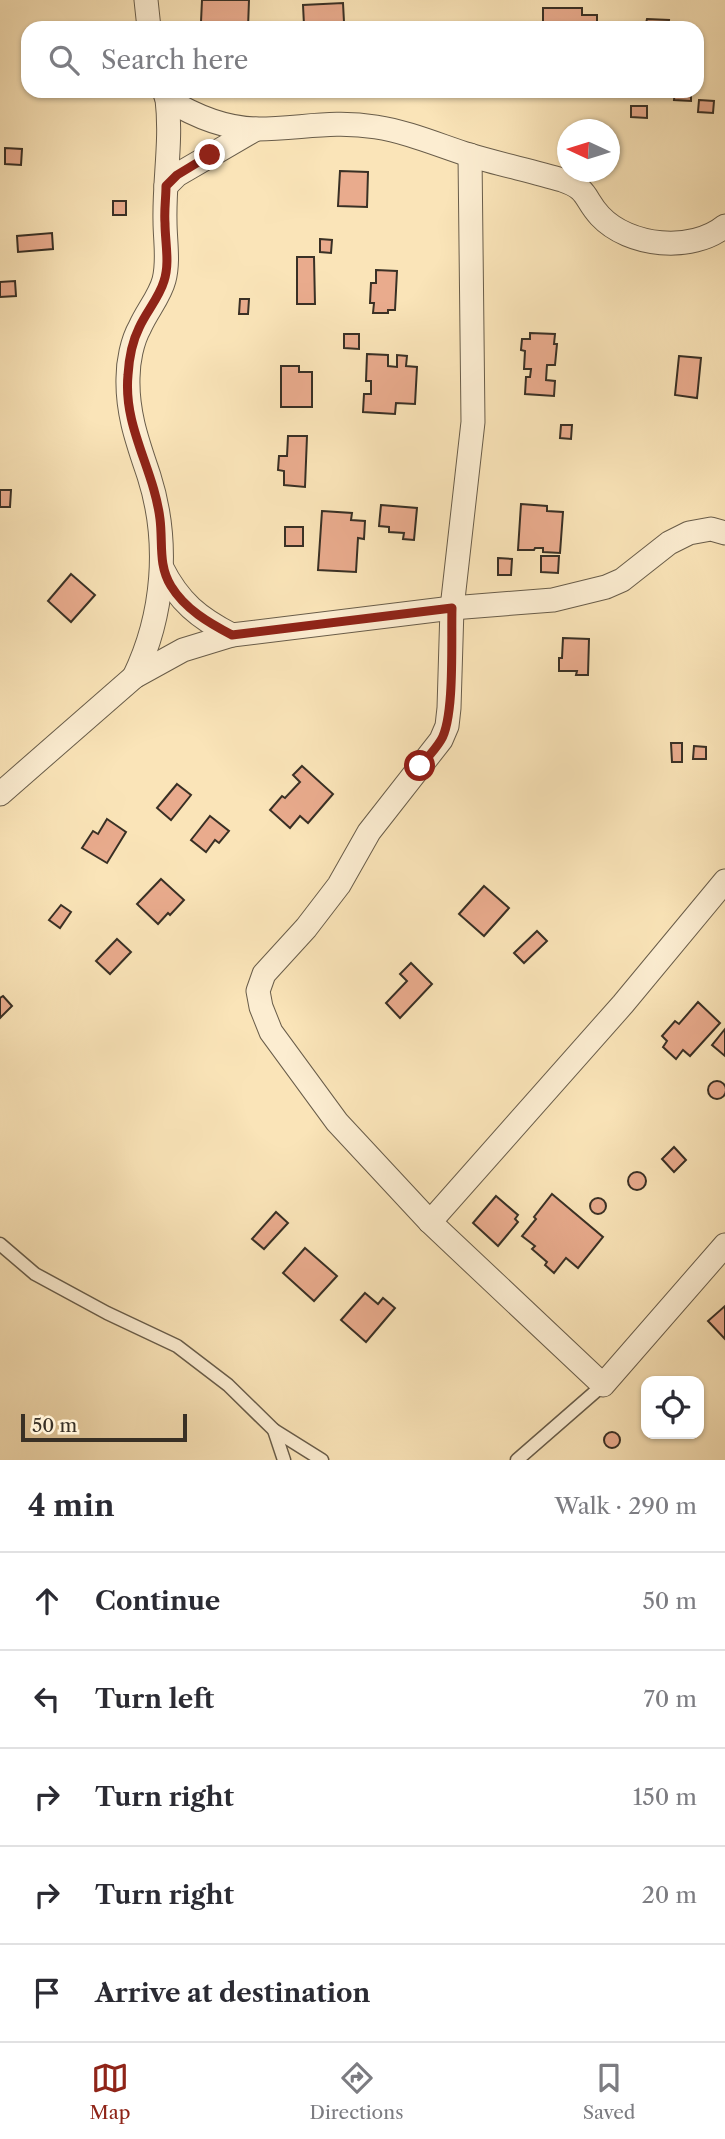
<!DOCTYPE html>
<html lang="en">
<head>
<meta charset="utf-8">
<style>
  :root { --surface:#fff; --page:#f7f7f7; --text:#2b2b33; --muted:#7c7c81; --line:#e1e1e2; --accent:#8f2418 }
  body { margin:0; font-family:"Libre Caslon Text",serif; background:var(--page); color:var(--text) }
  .controls { position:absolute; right:21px; bottom:21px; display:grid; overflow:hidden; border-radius:14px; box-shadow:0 2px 5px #0004 }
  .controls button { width:63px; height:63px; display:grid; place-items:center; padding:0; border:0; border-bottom:2px solid var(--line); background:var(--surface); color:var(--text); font:35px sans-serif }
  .compass { position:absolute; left:557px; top:119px; width:63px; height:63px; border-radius:50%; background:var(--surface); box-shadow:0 2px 5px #0004; rotate:274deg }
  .scale { position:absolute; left:21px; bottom:18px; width:166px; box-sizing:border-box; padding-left:7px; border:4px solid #393025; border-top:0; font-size:19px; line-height:24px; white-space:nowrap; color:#393025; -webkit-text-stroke:5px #fcedd1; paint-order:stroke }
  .stop { position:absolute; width:21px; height:21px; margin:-16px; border:5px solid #8f2418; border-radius:50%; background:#fff }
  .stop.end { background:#8f2418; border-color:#fff; box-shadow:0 2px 7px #0008 }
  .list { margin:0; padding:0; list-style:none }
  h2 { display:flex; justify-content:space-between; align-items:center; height:91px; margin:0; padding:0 28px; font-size:30px }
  h2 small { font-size:23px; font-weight:400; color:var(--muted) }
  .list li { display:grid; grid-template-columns:46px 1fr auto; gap:21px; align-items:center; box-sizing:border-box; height:98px; padding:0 28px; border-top:2px solid var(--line) }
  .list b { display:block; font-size:26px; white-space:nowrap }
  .list em { font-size:23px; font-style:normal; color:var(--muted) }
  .icon { flex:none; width:38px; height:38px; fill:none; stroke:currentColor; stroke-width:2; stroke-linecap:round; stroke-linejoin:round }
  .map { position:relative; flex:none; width:725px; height:1460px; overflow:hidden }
  .search { position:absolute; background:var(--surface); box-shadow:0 2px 5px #0004; left:21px; right:21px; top:21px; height:77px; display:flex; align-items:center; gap:18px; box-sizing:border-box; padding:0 24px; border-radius:21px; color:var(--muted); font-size:26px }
  .sheet { height:581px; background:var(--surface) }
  nav { display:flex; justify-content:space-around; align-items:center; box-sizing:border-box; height:98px; border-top:2px solid var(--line); background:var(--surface); font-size:19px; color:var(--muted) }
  nav a { display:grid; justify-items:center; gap:4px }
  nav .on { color:var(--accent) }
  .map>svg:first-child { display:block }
  .building { fill:#e9ab8d; stroke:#393025; stroke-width:2 }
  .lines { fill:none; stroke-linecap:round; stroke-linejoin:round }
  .service-casing { stroke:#695d4a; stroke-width:15 }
  .minor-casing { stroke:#695d4a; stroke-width:25 }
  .service { stroke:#fcedd1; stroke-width:12 }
  .minor { stroke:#fcedd1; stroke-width:23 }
  .route { stroke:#8f2418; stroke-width:9 }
</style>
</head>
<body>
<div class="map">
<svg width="725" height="1460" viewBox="0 0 725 1460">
  <rect width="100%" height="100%" fill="#fae4b8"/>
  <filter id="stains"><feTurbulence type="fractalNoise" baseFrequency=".00286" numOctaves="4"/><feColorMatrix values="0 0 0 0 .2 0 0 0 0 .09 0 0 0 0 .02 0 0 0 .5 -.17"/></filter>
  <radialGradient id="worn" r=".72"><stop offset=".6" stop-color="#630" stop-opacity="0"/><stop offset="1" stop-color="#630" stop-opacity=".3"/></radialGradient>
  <g class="building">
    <polygon points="202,0 249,0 248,28 228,28 229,23 201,22"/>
    <polygon points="343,3 344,22 304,25 303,5"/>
    <polygon points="543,8 582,8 582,15 597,15 597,28 543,28"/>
    <polygon points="647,19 669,20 668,28 641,28 641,23 646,23"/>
    <polygon points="675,91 691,91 691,101 674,100"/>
    <polygon points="699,100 714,101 713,113 698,112"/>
    <polygon points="631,106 647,106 647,118 631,117"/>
    <polygon points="5,148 22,149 21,165 5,164"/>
    <polygon points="340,171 368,172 367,207 338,206"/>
    <rect x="113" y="201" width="13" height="14"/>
    <polygon points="52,233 53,249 18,252 17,236"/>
    <polygon points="320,239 332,240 331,253 320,252"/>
    <polygon points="297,257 314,257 315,304 297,304"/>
    <polygon points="376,270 397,271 395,310 388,310 388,313 373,313 374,303 370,303 371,283 376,283"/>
    <polygon points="15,281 16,296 0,297 0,282"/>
    <polygon points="240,299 249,299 248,314 239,314"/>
    <polygon points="530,333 555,334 554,344 557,344 555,365 547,365 546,380 555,381 554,396 525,394 526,377 530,377 531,369 524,369 525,351 521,350 522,339 530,339"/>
    <polygon points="344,334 359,334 359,349 344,348"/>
    <polygon points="367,354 388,355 388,366 397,367 397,355 407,356 406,366 417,367 415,404 396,403 395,414 363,412 364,394 371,394 371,381 366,381"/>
    <polygon points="679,356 701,358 697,398 675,395"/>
    <polygon points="281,366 299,366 299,372 312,372 312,407 281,407"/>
    <polygon points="561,425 572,425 571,439 560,438"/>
    <polygon points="288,436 307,436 305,487 284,485 284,471 278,470 279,456 287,456"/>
    <polygon points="0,490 11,490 10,507 0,507"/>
    <polygon points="521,504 547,506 547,511 563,512 560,553 543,552 543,548 535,548 534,550 518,550"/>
    <polygon points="381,505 417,508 414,540 403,539 404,533 389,532 389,527 379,526"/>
    <polygon points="322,511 352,513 351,520 365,521 364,539 358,538 356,572 318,570"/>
    <rect x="285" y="527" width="18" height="19"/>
    <polygon points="541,556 559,556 558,573 541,572"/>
    <polygon points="498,558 512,559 511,575 498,575"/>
    <polygon points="71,574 95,595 71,622 48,601"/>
    <polygon points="563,638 589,639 588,675 576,675 577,671 559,671 559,658 562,658"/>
    <polygon points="671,743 682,743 682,762 672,762"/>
    <polygon points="694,746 706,747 706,759 693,759"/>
    <polygon points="302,766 333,794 308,823 300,816 290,828 270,810 282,796 285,798 300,782 293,775"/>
    <polygon points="177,784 191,795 171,820 157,808"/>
    <polygon points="210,816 229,831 219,843 215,840 206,852 191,840"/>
    <polygon points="107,819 126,832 107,863 82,848 93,831 98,834"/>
    <polygon points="161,879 184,900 170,915 168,913 158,924 137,904"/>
    <polygon points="484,886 509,908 484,936 459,914"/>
    <polygon points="61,905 71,912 60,928 49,920"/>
    <polygon points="537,931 547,941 524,963 514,953"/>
    <polygon points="117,939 131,952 110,974 96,961"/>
    <polygon points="411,963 432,984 400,1018 386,1003 407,981 400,974"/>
    <polygon points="3,996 12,1006 0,1018 0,998"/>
    <polygon points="698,1002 720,1023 690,1056 683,1050 676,1059 663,1047 667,1041 662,1036 675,1021 679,1024"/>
    <polygon points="725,1029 725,1056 712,1045"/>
    <circle cx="717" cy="1090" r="9"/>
    <polygon points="674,1147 686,1160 674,1172 662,1159"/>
    <circle cx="637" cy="1181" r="9"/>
    <polygon points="552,1194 603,1237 578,1268 566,1258 554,1273 545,1265 547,1262 532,1249 535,1246 522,1236 536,1219 534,1217"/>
    <polygon points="496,1196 518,1215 515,1219 518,1222 498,1246 473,1223"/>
    <circle cx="598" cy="1206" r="8"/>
    <polygon points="276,1212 288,1223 264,1249 252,1239"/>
    <polygon points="305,1248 337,1276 314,1301 283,1273"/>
    <polygon points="365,1293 378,1304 383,1298 395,1308 366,1342 341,1320"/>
    <polygon points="725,1306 725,1339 708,1321"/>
    <circle cx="612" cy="1440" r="8"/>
  </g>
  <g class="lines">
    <defs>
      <g id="service">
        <polyline points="0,1244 35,1274 107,1313 177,1346 228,1385 274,1430 322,1460"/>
        <polyline points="274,1430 284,1460"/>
        <polyline points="517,1460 603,1385"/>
      </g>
      <g id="minor">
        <polyline points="146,0 149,28"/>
        <path d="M164 91 167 99C193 115 226 129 258 129 299 129 332 120 376 127 408 132 438 145 469 155 499 164 531 171 562 180 589 189 584 199 600 216 629 247 692 253 725 226"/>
        <polyline points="470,155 473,422 452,608 449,708 447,726 441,740 369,832 339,885 306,928 264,974 258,991 261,1007 271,1032 337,1122 430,1222 603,1385 725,1245"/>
        <polyline points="166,186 177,175 256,129"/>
        <path d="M162 568C179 602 199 618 232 635"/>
        <path d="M134 677C164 615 170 542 149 476 138 443 127 414 128 378 128 362 132 341 140 327 147 311 160 296 164 280 169 261 165 241 165 221 164 180 172 141 167 99"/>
        <polyline points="0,794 134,677 183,650 232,635 452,608 553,600 606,587 622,580 669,543 689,533 711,529 725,533"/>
        <polyline points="430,1222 623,1004 725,881"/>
      </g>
    </defs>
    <use href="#service" class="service-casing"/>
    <use href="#minor" class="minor-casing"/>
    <use href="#service" class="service"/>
    <use href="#minor" class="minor"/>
  </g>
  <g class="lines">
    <path class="route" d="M210 155 177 175 166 186C166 198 164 211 165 223 165 242 170 263 164 281 159 298 146 312 139 328 132 342 129 359 128 375 123 427 154 469 160 519 163 543 158 565 171 586 185 609 209 623 232 635L452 608C451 639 455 717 441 740 435 750 427 758 420 766"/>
  </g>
  <rect width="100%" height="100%" filter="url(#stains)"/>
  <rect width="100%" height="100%" fill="url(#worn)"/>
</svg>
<div class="controls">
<button><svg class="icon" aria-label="locate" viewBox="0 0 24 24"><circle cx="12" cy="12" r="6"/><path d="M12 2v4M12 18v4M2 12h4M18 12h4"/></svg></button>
</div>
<svg class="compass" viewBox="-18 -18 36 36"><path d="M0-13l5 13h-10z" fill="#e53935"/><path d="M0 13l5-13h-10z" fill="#7c7c81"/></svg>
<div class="scale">50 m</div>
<div class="stop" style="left:420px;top:766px"></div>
<div class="stop end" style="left:210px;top:155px"></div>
<div class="search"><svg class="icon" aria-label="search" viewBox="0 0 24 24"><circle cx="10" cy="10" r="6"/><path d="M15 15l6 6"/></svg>Search here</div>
</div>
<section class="sheet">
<h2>4 min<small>Walk · 290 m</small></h2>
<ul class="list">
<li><svg class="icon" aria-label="ahead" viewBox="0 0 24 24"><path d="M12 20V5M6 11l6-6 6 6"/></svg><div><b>Continue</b></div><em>50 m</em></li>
<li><svg class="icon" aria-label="left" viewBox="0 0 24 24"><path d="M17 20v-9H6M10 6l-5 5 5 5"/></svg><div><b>Turn left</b></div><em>70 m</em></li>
<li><svg class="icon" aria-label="right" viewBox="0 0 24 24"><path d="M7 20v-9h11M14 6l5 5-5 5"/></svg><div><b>Turn right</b></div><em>150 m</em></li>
<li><svg class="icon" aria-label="right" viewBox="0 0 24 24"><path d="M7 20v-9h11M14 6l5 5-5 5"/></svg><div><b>Turn right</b></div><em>20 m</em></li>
<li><svg class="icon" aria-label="arrive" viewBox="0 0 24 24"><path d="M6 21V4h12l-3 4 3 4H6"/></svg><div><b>Arrive at destination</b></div></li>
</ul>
</section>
<nav>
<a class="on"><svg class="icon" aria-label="map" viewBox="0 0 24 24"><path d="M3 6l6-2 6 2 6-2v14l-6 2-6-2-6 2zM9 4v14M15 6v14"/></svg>Map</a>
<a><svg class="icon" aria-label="directions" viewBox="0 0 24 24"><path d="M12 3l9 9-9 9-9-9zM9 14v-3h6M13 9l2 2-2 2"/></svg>Directions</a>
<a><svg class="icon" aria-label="saved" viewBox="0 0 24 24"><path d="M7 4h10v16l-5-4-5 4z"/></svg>Saved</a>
</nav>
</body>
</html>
